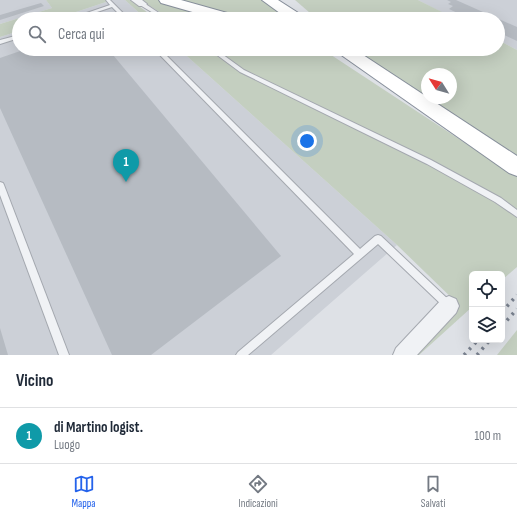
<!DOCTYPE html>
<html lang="it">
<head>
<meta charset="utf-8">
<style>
  :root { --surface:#fff; --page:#f2f2f3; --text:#1f2937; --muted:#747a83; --line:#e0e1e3; --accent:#2563eb }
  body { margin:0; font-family:"Sofia Sans Condensed",sans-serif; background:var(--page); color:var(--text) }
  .controls { position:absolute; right:12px; bottom:12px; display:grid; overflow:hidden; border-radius:6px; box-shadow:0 4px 16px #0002 }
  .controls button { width:36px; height:36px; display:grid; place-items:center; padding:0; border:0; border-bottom:1px solid var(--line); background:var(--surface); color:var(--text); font:20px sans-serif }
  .compass { position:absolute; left:421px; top:68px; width:36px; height:36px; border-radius:50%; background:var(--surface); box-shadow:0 4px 16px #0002; rotate:307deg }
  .you { position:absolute; left:307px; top:141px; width:14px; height:14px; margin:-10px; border:3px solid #fff; border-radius:50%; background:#1a73e8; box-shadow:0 0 0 6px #1a73e833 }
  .badge { display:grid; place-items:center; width:26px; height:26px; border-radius:50%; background:var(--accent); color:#fff; font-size:13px; font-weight:700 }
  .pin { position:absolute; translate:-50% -33px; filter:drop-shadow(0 1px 2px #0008) }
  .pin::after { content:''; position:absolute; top:21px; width:14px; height:12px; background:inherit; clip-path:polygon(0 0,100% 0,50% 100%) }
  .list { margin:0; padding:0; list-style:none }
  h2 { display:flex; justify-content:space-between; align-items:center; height:52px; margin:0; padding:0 16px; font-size:17px }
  h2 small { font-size:13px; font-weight:400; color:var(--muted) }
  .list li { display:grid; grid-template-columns:26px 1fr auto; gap:12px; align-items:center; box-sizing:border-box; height:56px; padding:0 16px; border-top:1px solid var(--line) }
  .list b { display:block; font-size:15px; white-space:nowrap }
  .list p { margin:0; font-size:13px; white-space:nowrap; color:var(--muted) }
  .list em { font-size:13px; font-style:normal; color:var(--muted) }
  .icon { flex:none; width:22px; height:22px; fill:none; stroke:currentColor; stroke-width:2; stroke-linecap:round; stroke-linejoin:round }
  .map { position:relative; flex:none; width:517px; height:355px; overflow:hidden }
  .search { position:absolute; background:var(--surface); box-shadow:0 4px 16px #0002; left:12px; right:12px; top:12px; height:44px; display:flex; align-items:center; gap:10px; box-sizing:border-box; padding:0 14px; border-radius:22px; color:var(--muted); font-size:15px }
  .sheet { height:108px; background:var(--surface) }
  nav { display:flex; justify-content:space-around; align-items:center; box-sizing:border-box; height:56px; border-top:1px solid var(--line); background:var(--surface); font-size:11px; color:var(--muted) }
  nav a { display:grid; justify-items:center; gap:2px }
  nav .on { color:var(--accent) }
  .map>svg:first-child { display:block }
  .built { fill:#ccd0d7 }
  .green { fill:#c4cfc0 }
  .building { fill:#b6bbc2 }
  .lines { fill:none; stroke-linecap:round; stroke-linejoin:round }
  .lane-casing { stroke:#a4a8af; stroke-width:2 }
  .street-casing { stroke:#a4a8af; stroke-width:2 }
  .highway-casing { stroke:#878f9b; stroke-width:2 }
  .lane { fill:#f0f2f5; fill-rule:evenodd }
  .street { fill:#f0f2f5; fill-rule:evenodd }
  .highway { fill:#fff; fill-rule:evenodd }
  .rail { stroke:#79818e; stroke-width:3.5; stroke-dasharray:2.5 5; stroke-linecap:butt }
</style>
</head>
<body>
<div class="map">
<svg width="517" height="355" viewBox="0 0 517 355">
  <rect width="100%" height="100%" fill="#dee1e6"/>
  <g class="built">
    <polygon points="0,0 46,0 52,8 0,24"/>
    <polygon points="112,0 125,0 146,19 55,19"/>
    <polygon points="418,0 517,0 517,50 498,40 498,19 455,19"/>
    <polygon points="19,31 19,49 179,49 397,245 271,355 0,355 0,37"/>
  </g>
  <g class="green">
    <polygon points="46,0 112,0 55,19 19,19 19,31 0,37 0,24 52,8"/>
    <polygon points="125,0 131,0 156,19 146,19"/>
    <polygon points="140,0 158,0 220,19 171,19"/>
    <polygon points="174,0 261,0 289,19 244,19"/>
    <polygon points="295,0 418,0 456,19 317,19"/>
    <polygon points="498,40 517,50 517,156 428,98 451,98 451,74 427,74 427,98 355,49 498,49"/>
    <polygon points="179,49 322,49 517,177 517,267 502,280 502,274 472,274 472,307 419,355 409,355 457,303 397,245"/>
    <polygon points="517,330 517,355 497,355"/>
  </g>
  <g class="building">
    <polygon points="447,0 456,0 517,27 517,41 498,32 498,19 470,19 449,9 453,6 448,4 451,2"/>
    <polygon points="41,3 44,6 0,20 0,15"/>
    <polygon points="26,49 108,49 281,256 151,355 112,355 0,108 0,58"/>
    <polygon points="0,328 8,355 0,355"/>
  </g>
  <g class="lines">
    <defs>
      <g id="lane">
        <polygon points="106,0 110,0 129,19 124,19 112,7 76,19 69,19 110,5"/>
        <polygon points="140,3 144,3 168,19 163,19 140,5"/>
        <polygon points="19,35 19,38 0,44 0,40"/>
        <polygon points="154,49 160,49 360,249 375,236 378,235 381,236 451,302 452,305 451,308 448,309 445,308 378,244 248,355 236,355 238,352 354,254"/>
        <polygon points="209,49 215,49 244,70 431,160 501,198 517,210 517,217 495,202 427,164 240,72"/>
        <polygon points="0,182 3,183 4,185 69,355 59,355 0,195"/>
      </g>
      <g id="street">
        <polygon points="131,0 142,0 147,4 145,6 139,6"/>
        <polygon points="449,296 456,299 459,306 456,313 417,355 393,355 396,348 442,299"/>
      </g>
      <g id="highway">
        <polygon points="159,0 181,0 238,16 240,19 217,19 161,3"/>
        <polygon points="262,0 278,0 303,16 305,19 288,19"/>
        <polygon points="335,49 354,49 517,156 517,176 509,173 337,52"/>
      </g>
    </defs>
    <use href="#lane" class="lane-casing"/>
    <use href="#street" class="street-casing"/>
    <use href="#highway" class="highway-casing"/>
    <use href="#lane" class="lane"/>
    <use href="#street" class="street"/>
    <use href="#highway" class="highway"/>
    <g class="rail">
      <polyline points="502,312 517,295"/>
      <polyline points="502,326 517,309"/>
      <polyline points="464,355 478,340"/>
      <polyline points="477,355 490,340"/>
    </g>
  </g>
</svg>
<div class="controls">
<button><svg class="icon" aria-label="locate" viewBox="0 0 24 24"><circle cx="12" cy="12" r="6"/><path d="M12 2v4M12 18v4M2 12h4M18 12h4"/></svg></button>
<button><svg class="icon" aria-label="layers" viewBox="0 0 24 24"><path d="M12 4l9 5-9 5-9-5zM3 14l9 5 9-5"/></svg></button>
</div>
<svg class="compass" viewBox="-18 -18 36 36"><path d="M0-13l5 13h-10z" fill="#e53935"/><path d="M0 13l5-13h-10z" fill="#747a83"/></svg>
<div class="you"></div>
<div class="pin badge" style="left:126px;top:182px;background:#0f9aa8">1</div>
<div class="search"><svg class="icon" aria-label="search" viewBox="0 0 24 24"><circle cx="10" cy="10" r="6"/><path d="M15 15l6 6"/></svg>Cerca qui</div>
</div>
<section class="sheet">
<h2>Vicino<small></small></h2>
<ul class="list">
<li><span class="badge" style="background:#0f9aa8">1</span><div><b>di Martino logist.</b><p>Luogo</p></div><em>100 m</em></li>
</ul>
</section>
<nav>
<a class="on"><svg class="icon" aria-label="map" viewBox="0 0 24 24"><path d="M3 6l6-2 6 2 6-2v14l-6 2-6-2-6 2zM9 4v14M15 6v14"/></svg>Mappa</a>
<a><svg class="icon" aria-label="directions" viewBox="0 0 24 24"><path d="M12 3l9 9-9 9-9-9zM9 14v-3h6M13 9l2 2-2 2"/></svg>Indicazioni</a>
<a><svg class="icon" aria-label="saved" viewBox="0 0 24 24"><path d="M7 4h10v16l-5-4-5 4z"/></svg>Salvati</a>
</nav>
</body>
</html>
